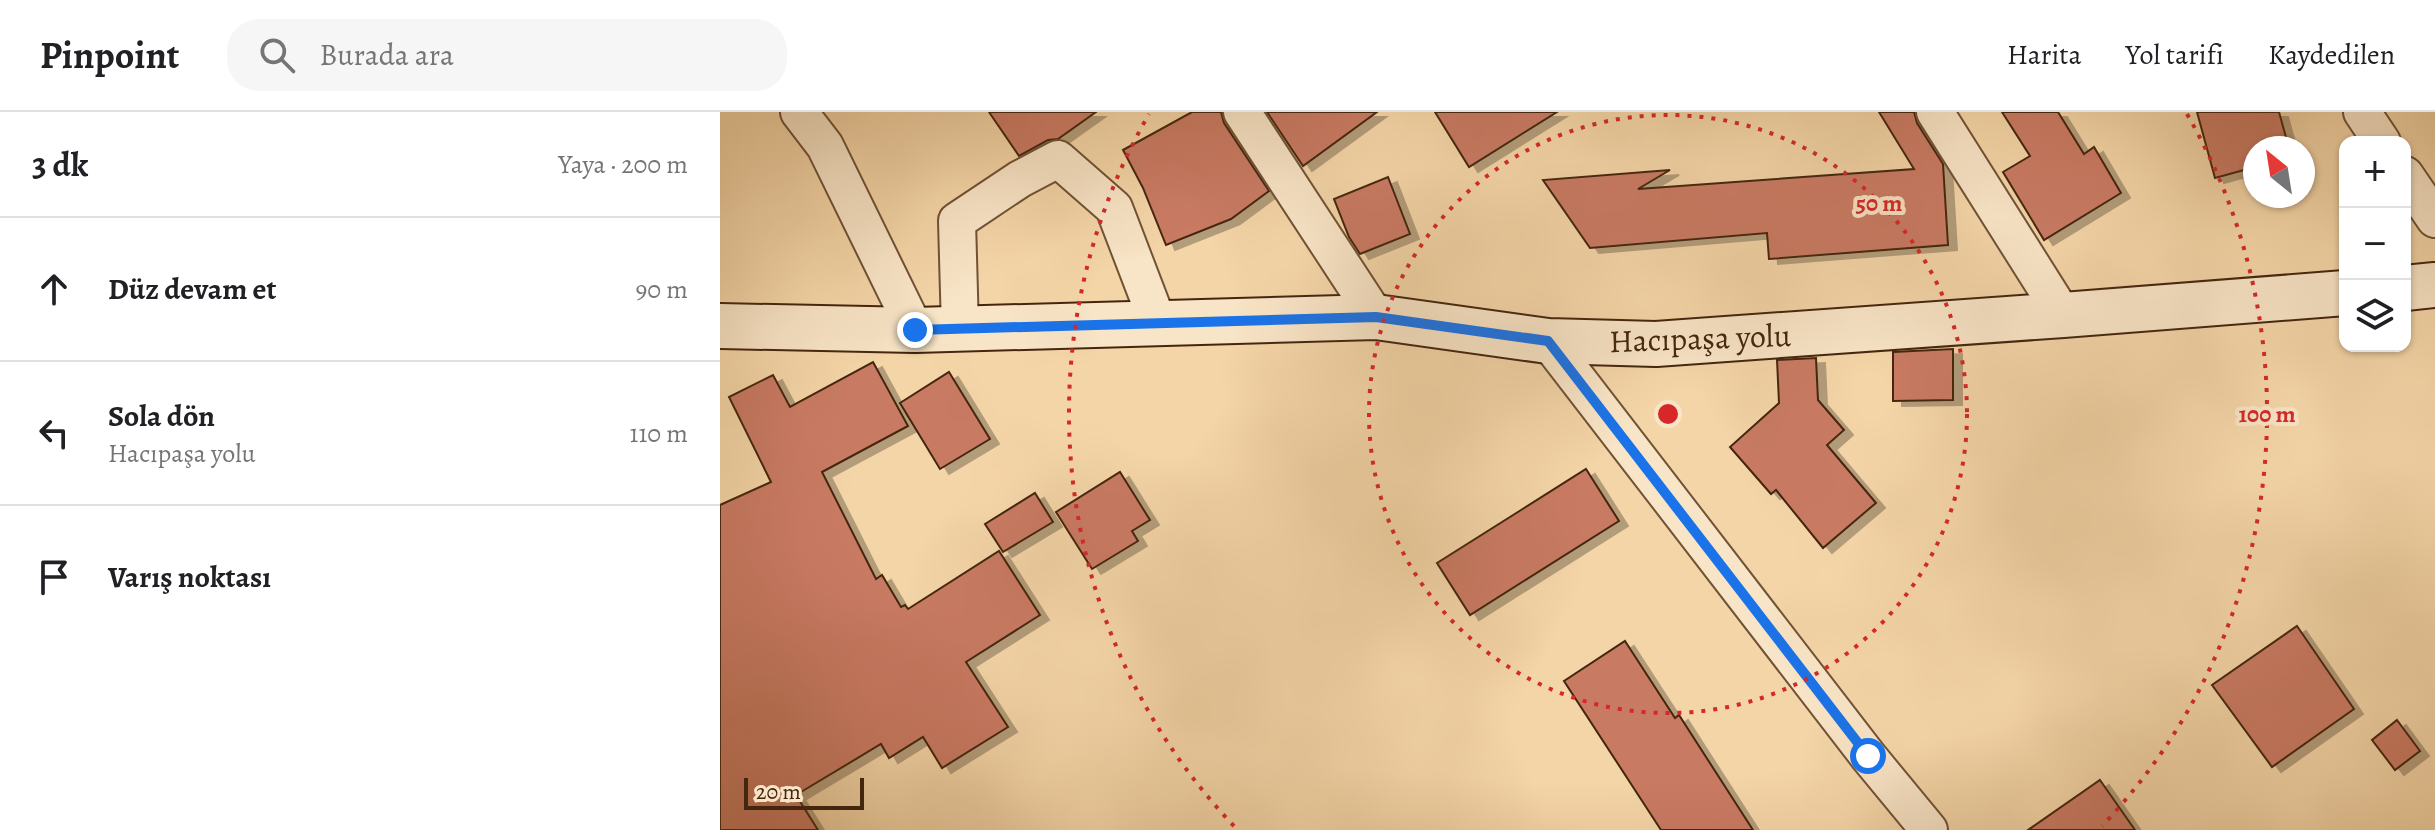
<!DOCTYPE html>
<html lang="tr">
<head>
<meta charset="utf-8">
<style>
  :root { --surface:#fff; --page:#f6f6f6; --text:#202124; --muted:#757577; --line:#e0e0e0 }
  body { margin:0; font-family:Alegreya,serif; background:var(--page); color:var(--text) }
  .controls { position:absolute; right:24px; top:24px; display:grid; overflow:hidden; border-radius:16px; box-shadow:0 2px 6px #0004 }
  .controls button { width:72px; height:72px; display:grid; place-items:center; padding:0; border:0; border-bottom:2px solid var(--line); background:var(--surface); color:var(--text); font:40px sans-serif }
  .compass { position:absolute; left:1523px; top:24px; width:72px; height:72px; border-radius:50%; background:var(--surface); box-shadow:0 2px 6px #0004; rotate:330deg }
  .scale { position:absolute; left:24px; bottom:20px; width:120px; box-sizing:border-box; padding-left:8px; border:4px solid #44260f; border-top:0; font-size:22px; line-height:28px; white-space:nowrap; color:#44260f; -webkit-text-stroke:6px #f8e4c6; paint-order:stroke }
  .stop { position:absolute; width:24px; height:24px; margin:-18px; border:6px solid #1a73e8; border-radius:50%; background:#fff }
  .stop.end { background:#1a73e8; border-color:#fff; box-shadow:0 2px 8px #0008 }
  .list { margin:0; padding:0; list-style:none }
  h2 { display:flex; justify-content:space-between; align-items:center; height:104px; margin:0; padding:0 32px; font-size:34px }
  h2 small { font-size:26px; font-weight:400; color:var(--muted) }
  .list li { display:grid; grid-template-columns:52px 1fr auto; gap:24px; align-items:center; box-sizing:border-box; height:144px; padding:0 32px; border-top:2px solid var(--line) }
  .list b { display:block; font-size:30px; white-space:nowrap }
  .list p { margin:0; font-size:26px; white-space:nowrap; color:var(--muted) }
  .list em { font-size:26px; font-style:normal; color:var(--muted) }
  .icon { flex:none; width:44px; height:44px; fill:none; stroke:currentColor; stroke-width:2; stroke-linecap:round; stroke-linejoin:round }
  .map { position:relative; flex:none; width:1715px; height:718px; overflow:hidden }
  header { display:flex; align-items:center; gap:48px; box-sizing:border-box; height:112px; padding:0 40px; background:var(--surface); border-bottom:2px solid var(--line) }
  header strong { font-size:38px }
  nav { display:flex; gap:44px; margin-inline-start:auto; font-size:28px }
  .search { width:560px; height:72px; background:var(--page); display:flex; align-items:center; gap:20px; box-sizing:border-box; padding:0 28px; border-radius:32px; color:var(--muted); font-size:30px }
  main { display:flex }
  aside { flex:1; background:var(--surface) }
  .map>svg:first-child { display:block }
  .building { fill:#c97a64; stroke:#44260f; stroke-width:2; filter:url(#shadow) }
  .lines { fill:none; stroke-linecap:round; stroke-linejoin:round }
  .street-casing { stroke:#705235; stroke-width:40 }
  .secondary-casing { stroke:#44260f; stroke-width:48 }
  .street { stroke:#f8e4c6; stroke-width:36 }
  .secondary { stroke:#f8e4c6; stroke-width:44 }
  .route { stroke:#1a73e8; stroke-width:10 }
  .ring { fill:none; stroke:#d62828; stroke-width:4; stroke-dasharray:4 8 }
  .labels { text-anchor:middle; stroke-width:8; stroke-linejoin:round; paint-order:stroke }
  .street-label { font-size:32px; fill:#44260f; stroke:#f8e4c6 }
  .centre { fill:#d62828; stroke:#f8e4c6; stroke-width:4 }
  .ring-label { font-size:24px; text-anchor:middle; font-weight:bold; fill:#d62828; stroke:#f8e4c6; stroke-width:8; stroke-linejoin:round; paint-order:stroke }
</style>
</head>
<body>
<header>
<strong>Pinpoint</strong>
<div class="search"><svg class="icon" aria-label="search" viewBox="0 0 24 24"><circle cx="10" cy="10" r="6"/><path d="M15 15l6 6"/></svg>Burada ara</div>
<nav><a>Harita</a><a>Yol tarifi</a><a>Kaydedilen</a></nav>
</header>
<main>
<aside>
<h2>3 dk<small>Yaya · 200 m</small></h2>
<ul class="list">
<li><svg class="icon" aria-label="ahead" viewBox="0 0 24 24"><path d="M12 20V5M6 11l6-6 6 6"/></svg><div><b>Düz devam et</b></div><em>90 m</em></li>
<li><svg class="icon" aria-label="left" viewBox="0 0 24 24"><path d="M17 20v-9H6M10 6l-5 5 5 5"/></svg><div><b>Sola dön</b><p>Hacıpaşa yolu</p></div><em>110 m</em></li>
<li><svg class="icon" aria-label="arrive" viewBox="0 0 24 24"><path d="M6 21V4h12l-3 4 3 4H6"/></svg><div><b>Varış noktası</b></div></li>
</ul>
</aside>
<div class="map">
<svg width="1715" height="718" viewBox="0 0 1715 718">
  <defs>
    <filter id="shadow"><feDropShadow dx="9" dy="5" stdDeviation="0" flood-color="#0004"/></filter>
  </defs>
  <rect width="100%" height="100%" fill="#f4d5a7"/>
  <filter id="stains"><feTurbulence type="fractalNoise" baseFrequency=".0025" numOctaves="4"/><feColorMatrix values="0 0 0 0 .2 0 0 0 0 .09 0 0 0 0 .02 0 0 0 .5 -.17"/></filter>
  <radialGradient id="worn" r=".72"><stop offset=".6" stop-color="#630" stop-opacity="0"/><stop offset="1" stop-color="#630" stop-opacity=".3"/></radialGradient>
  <g class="building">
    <polygon points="269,0 376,0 338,27 328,28 299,44"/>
    <polygon points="472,0 501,0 504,11 549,79 511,107 446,133 423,76 403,38"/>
    <polygon points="547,0 657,0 583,54"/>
    <polygon points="715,0 837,0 749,55"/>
    <polygon points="1159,0 1194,0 1197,11 1223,52 1228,133 1049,147 1047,121 870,136 823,68 950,58 918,77 1194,57"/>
    <polygon points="1282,0 1338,0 1364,42 1374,35 1401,81 1324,128 1283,60 1310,44"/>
    <polygon points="1477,0 1559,0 1569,36 1535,36 1535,55 1495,66"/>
    <polygon points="668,65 690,122 640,142 629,125 614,87"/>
    <polygon points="1233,237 1233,288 1173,289 1173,240"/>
    <polygon points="1096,246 1098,288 1124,318 1107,333 1156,391 1103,436 1056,378 1051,382 1010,335 1059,291 1057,248"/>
    <polygon points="153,250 188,314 102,360 156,467 162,463 181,495 185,493 188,497 279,439 320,503 246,550 288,615 222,656 203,625 169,646 161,632 76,683 98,718 0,718 0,393 51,370 9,285 53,263 70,295"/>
    <polygon points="229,260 270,327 220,357 180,291"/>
    <polygon points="866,357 899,409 750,503 717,451"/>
    <polygon points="400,360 430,408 412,419 418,429 372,457 336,400"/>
    <polygon points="315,381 333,410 283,440 265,412"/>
    <polygon points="1577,514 1634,597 1552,655 1492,573"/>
    <polygon points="905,529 955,606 959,603 1033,718 941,718 844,569"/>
    <polygon points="1677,608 1700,639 1675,658 1652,628"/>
    <polygon points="1380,668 1415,718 1308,718"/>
  </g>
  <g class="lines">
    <defs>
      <g id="street">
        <polyline points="79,0 105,34 195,218"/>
        <polyline points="522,0 656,205"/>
        <polyline points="1215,0 1343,203"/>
        <polyline points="1642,0 1662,30"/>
        <polyline points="1685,63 1715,107"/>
        <polyline points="240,217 237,109 300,67 338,47 394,96 438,211"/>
        <polyline points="828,229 1148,644 1209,718"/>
      </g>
      <g id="secondary">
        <polyline points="1685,176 1715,173"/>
        <polyline points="0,214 195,218 656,205 828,229 936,232 1343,203 1625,181"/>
      </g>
    </defs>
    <use href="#street" class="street-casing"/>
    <use href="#secondary" class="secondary-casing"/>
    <use href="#street" class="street"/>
    <use href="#secondary" class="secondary"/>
  </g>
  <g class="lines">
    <polyline class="route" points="195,218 656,205 828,229 1148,644"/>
  </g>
  <g class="ring">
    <circle cx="948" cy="302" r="299"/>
    <path d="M514 714A599 599 0 0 1 429 2M1467 2A599 599 0 0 1 1382 714"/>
  </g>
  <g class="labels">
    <g class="street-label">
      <text transform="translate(980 226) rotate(-2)" y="11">Hacıpaşa yolu</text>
    </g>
  </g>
  <circle cx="948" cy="302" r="12" class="centre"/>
  <g class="ring-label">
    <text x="1159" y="99">50 m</text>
    <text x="1547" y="310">100 m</text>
  </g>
  <rect width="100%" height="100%" filter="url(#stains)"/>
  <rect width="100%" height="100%" fill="url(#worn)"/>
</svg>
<div class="controls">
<button>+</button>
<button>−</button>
<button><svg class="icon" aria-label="layers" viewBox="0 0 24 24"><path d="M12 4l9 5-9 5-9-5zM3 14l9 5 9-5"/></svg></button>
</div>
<svg class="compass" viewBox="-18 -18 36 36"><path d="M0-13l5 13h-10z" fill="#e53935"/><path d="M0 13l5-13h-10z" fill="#757577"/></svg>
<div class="scale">20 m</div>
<div class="stop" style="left:1148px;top:644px"></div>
<div class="stop end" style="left:195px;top:218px"></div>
</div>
</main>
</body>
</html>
